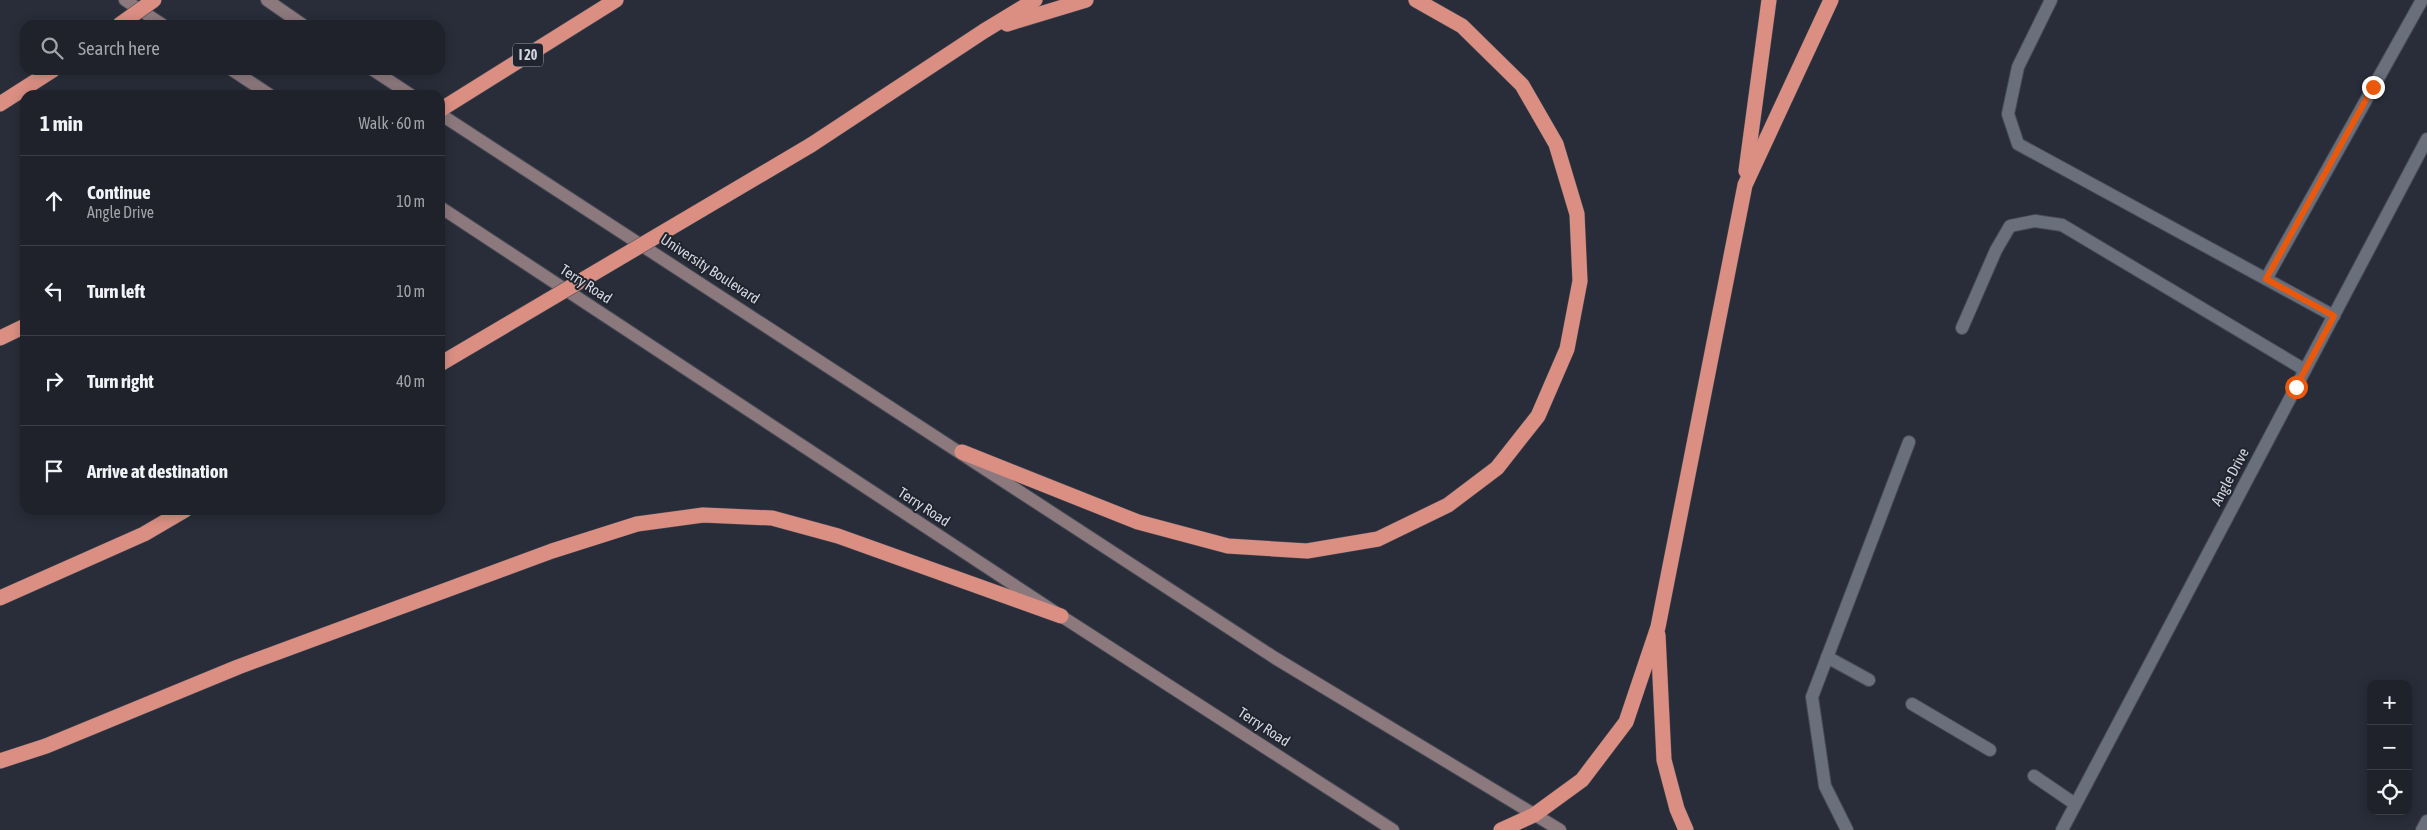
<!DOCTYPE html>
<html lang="en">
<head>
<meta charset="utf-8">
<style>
  :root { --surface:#1f222b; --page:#2c2f37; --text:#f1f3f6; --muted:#a1a4a9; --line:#3c3f47 }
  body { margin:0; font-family:"Asap Condensed",sans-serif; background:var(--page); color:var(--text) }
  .controls { position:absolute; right:15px; bottom:15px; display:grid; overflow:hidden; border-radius:10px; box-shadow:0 2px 12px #0003 }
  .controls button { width:45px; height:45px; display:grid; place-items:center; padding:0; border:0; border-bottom:1px solid var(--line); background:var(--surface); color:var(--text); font:25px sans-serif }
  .stop { position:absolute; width:15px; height:15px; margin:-11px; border:4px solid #ea580c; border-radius:50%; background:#fff }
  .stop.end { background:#ea580c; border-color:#fff; box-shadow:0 1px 5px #0008 }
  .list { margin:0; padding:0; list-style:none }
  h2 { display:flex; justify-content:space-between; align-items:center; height:65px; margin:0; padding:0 20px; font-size:21px }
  h2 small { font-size:16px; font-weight:400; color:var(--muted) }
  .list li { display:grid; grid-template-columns:32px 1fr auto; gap:15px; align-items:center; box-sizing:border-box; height:90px; padding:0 20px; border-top:1px solid var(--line) }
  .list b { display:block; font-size:19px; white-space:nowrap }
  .list p { margin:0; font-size:16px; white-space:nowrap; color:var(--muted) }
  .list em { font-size:16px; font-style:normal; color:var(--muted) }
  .icon { flex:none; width:28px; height:28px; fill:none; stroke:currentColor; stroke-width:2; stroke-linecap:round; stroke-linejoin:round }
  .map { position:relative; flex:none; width:2427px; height:830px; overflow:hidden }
  .search { position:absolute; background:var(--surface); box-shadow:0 2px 12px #0003; left:20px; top:20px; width:425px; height:55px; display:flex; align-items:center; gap:12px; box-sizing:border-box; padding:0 18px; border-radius:15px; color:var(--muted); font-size:19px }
  .panel { position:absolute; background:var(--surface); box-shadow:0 2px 12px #0003; left:20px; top:90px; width:425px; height:425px; border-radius:15px }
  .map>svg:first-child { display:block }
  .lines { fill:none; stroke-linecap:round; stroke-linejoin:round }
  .lane-casing { stroke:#484b55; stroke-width:14 }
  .street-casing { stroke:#484b55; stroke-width:14 }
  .secondary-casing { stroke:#484b55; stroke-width:14 }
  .highway-casing { stroke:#484b55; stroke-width:16 }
  .lane { stroke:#6a6f7c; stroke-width:12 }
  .street { stroke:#6a6f7c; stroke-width:12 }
  .secondary { stroke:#8c797e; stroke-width:12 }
  .highway { stroke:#db8f83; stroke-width:15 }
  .highway-bridge-casing { stroke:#484b55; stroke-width:16; stroke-linecap:butt }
  .highway-bridge { stroke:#db8f83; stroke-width:15 }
  .route { stroke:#ea580c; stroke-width:6 }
  .labels { text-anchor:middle; stroke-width:4; stroke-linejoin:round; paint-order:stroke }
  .shield { fill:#20242f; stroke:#9da1aa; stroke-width:1 }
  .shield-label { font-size:14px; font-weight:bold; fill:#d3d6de }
  .street-label { font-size:15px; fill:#d3d6de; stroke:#20242f }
</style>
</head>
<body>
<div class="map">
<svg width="2427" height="830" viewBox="0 0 2427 830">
  <rect width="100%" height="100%" fill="#292d39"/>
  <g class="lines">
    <defs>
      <g id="lane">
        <polyline points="2051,0 2018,67 2008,114 2018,144 2334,316"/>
        <polyline points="2266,279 2422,0"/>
        <polyline points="1962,328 1996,250 2010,226 2035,221 2062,225 2305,370"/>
        <polyline points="1827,657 1869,680"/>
        <polyline points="1912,704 1990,750"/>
        <polyline points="2034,776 2075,804"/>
        <polyline points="1847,830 1825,786 1812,697 1909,442"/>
      </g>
      <g id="street">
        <polyline points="2062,830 2427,139"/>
        <polyline points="2422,830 2427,821"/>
      </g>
      <g id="secondary">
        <polyline points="125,0 163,25"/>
        <polyline points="267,0 303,25"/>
        <polyline points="232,70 270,95"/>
        <polyline points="373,70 411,95"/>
        <polyline points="440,114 1275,658 1560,830"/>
        <polyline points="440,207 1061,616 1393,830"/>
      </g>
      <g id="highway">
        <polyline points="1007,24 1086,0"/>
        <polyline points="0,104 53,70"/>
        <polyline points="440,110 616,0"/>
        <polyline points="811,145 984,31 1035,0"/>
        <polyline points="1746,171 1769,0"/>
        <polyline points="0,338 25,326"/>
        <polyline points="962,452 1138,522 1228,546 1307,551 1378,539 1448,505 1497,468 1538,416 1567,349 1580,281 1577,214 1556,144 1522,85 1462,26 1416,0"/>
        <polyline points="0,598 144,534 185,510"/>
        <polyline points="1658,635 1664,760 1677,809 1686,830"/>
        <polyline points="0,761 46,746 238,667 552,551 637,524 703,515 772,518 838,536 1061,616"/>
        <polyline points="1501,830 1534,815 1582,780 1626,722 1658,627 1745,185 1831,0"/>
      </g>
    </defs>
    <use href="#lane" class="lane-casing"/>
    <use href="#street" class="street-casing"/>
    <use href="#secondary" class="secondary-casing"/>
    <use href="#highway" class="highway-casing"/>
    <use href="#lane" class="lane"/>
    <use href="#street" class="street"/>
    <use href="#secondary" class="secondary"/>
    <use href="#highway" class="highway"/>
    <defs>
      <g id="highway-bridge">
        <polyline points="119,25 154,0"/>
        <polyline points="440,364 811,145"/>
      </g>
    </defs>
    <use href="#highway-bridge" class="highway-bridge-casing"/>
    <use href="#highway-bridge" class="highway-bridge"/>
  </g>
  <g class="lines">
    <polyline class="route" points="2296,387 2334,316 2266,279 2373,87"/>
  </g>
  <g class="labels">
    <rect class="shield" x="513" y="43.5" width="30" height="23" rx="4"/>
    <g class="shield-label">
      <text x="528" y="60">I 20</text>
    </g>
    <g class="street-label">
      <text transform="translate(710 269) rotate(33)" y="5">University Boulevard</text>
      <text transform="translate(586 284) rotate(33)" y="5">Terry Road</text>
      <text transform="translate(2230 477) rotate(-62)" y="5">Angle Drive</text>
      <text transform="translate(924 507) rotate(33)" y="5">Terry Road</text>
      <text transform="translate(1264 727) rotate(33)" y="5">Terry Road</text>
    </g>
  </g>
</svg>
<div class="controls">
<button>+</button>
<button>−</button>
<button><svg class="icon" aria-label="locate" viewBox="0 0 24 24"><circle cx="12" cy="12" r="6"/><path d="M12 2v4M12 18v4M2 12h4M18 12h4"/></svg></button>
</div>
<div class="stop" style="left:2296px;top:387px"></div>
<div class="stop end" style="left:2373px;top:87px"></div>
<div class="search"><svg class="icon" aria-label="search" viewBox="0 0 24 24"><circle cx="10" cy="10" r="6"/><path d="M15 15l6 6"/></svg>Search here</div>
<section class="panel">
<h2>1 min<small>Walk · 60 m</small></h2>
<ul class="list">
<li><svg class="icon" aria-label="ahead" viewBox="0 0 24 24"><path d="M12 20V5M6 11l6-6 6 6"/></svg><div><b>Continue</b><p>Angle Drive</p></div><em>10 m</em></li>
<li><svg class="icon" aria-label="left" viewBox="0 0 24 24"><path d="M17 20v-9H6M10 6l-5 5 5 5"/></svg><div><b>Turn left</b></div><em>10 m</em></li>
<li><svg class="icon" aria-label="right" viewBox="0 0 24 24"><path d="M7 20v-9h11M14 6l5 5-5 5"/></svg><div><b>Turn right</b></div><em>40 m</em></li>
<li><svg class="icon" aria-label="arrive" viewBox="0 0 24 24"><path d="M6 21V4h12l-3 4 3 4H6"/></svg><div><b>Arrive at destination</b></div></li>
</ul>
</section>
</div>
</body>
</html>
